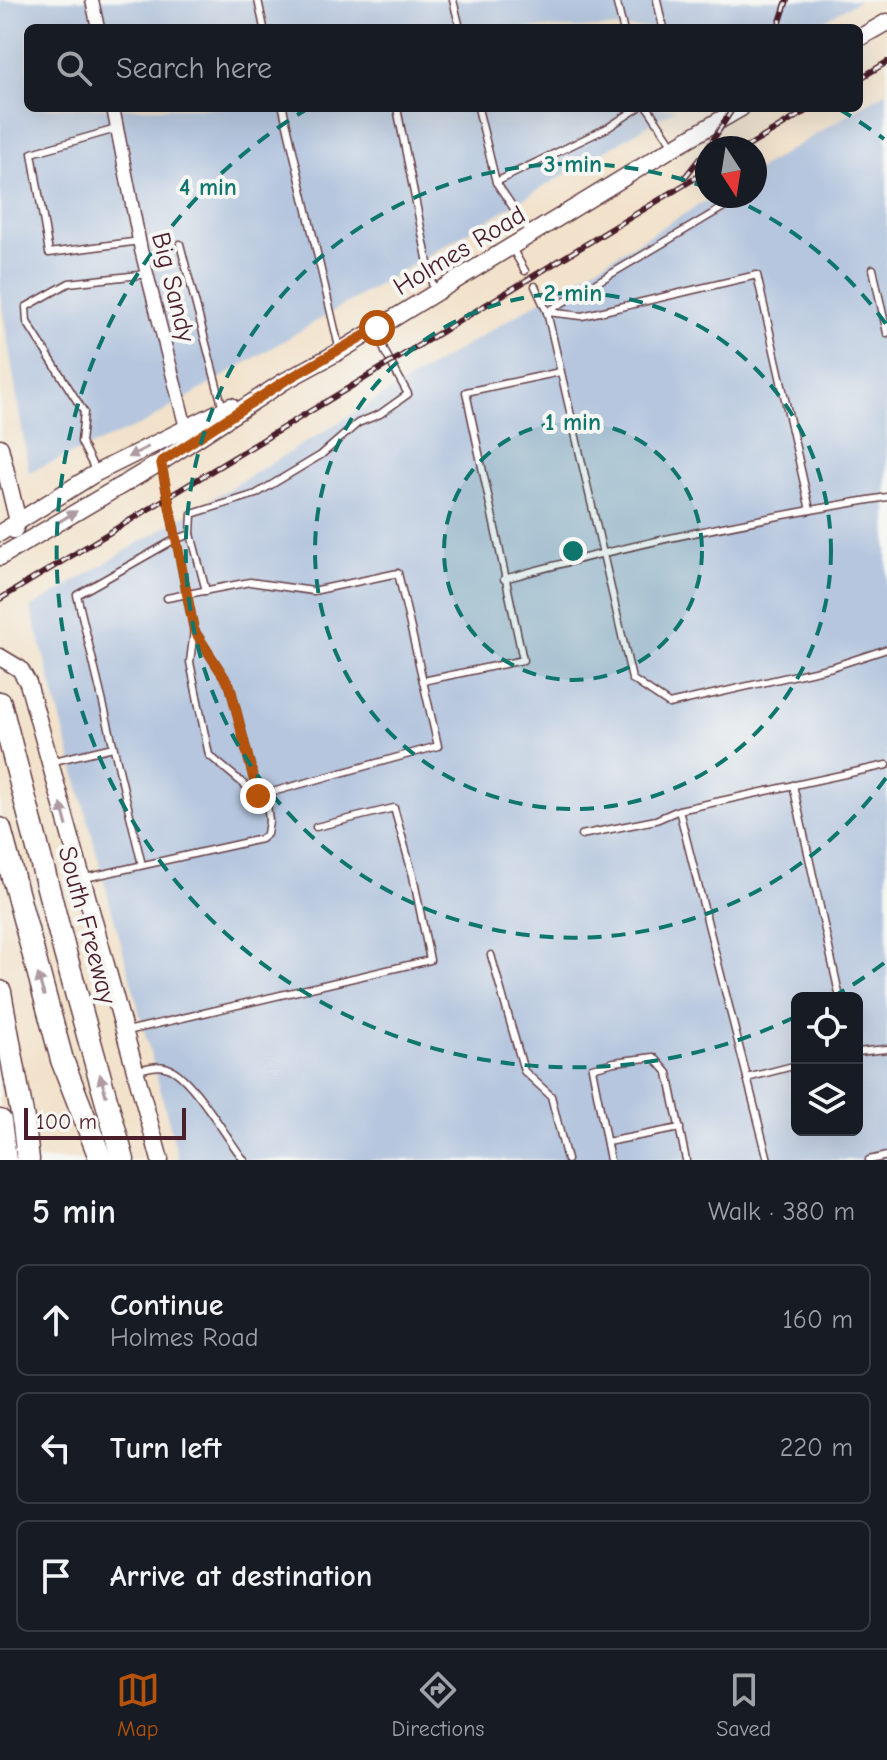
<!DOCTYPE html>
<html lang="en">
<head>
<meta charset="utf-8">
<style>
  :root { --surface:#171b24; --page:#242831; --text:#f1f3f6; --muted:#9ea1a6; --line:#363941; --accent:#b45309 }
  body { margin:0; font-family:"Comic Neue",sans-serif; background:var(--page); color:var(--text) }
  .controls { position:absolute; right:24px; bottom:24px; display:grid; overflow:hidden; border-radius:12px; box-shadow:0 8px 32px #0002 }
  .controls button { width:72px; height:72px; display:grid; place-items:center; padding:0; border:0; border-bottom:2px solid var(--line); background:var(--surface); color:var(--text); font:40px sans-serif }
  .compass { position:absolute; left:695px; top:136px; width:72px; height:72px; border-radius:50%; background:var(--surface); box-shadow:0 8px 32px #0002; rotate:168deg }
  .scale { position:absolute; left:24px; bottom:20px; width:162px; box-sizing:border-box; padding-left:8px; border:4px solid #4a1f2b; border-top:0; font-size:22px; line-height:28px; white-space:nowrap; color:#4a1f2b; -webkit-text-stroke:6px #f6f6f2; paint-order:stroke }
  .stop { position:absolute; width:24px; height:24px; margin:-18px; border:6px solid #b45309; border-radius:50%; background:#fff }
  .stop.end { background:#b45309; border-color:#fff; box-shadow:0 2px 8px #0008 }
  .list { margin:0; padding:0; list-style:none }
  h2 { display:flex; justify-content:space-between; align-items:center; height:104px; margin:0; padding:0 32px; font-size:34px }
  h2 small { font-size:26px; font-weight:400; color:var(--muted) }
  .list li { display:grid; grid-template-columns:52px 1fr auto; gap:24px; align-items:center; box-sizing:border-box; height:112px; margin:0 16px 16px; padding:0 16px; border:2px solid var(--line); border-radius:12px }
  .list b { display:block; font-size:30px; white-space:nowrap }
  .list p { margin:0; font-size:26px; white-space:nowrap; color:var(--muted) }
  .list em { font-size:26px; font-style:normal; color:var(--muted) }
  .icon { flex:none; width:44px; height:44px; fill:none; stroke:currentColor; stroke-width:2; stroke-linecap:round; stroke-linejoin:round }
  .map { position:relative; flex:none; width:887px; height:1160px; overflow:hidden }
  .search { position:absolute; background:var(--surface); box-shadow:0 8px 32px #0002; left:24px; right:24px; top:24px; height:88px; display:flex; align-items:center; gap:20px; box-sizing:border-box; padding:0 28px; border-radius:12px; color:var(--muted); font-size:30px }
  .sheet { height:488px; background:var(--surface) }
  nav { display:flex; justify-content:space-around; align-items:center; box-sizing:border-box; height:112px; border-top:2px solid var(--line); background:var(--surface); font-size:22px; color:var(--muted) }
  nav a { display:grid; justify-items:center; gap:4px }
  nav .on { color:var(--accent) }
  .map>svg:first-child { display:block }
  .industrial { fill:#b5c6de; fill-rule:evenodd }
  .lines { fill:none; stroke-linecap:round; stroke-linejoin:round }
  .service-casing { stroke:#633c43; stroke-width:9 }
  .minor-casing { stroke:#633c43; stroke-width:15 }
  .secondary-casing { stroke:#633c43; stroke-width:19 }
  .motorway-casing { stroke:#633c43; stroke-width:25 }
  .service { stroke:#fff; stroke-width:6 }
  .minor { stroke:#fff; stroke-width:12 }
  .secondary { stroke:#fff; stroke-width:16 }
  .motorway { stroke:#fff; stroke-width:22 }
  .rail-casing { stroke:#4a1f2b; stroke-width:6 }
  .rail { stroke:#f6f6f2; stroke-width:3; stroke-dasharray:9; stroke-linecap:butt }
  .oneway { fill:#ae9aa0 }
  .route { stroke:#b45309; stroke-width:10 }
  .ring { fill:none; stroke:#0f766e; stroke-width:4; stroke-dasharray:14 10 }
  .labels { text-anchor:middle; stroke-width:8; stroke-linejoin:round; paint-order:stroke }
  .street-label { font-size:26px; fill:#4a1f2b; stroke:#f6f6f2 }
  .centre { fill:#0f766e; stroke:#f6f6f2; stroke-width:4 }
  .ring-label { font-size:24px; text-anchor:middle; font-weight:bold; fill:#0f766e; stroke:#f6f6f2; stroke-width:8; stroke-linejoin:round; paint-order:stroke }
</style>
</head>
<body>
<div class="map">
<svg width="887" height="1160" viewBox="0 0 887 1160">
  <rect width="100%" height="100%" fill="#f6f6f2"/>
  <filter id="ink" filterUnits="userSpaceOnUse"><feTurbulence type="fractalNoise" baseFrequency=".0125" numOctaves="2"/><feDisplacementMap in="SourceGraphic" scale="16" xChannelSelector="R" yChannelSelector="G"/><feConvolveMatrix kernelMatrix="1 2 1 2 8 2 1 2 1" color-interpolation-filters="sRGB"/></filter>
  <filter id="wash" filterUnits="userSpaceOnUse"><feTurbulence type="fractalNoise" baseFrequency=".006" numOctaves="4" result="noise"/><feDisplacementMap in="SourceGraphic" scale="32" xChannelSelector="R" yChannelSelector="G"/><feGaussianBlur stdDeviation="1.8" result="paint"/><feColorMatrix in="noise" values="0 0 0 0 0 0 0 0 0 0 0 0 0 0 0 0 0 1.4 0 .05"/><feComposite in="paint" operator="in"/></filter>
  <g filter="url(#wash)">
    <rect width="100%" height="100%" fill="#f2e2cb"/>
    <g class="industrial">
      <polygon points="0,0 859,0 812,28 28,28 28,108 677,108 143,424 29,472 0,294"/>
      <path d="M887 91V1160H179L31 608 714 196H755V171ZM797 998H857V1130H797Z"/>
    </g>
  </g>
  <g filter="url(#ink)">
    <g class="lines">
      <defs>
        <g id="service">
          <polyline points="258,0 264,28"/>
          <polyline points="453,0 460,28"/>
          <polyline points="616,0 623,28"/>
          <polyline points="657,0 663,28"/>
          <polyline points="283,108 339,347"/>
          <polyline points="397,108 434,293"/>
          <polyline points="478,108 496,182 609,127 638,108"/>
          <polyline points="648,108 674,147"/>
          <polyline points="116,129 32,153 49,253 140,241"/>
          <polyline points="496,182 531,234"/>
          <polyline points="180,244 223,409"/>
          <polyline points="513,250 525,271"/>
          <polyline points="873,269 887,333"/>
          <polyline points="535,286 547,312 632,679 669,704 832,667 887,649"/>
          <polyline points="547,312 582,316 757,275 810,510"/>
          <polyline points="547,312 739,198"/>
          <polyline points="161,464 194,630 190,662 209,755 258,796"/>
          <polyline points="95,470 81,442 84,412 27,322 26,307 69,283 148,274"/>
          <path d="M504 579C630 544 758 518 887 497"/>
          <polyline points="206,591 191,534 192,514 256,494 321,455 358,423 380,414 408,394 385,352 378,332"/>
          <polyline points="167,598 250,582 313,591 398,573 438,746 258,796"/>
          <polyline points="194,630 230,686 258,796"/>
          <polyline points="423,681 523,660 466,392 560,372"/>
          <polyline points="50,762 113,747"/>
          <polyline points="793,785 840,998"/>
          <polyline points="581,835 656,820 679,810"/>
          <polyline points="142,865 77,595 174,540 191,534"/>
          <polyline points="85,878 261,839 267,834 269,821 266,794"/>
          <polyline points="491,955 524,1071 551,1096 567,1160"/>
          <polyline points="127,1031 430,960 413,876 394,808 316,827"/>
          <polyline points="857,1052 887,1049"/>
          <path d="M137 1070C147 1068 158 1064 168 1068 191 1075 227 1139 244 1160"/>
          <polyline points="747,1078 797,1065"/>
          <polyline points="607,1142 680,1128"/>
          <polyline points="610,1160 592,1068 614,1062 654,1057 668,1073 686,1160"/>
          <polyline points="768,1160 679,810 887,765"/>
          <polyline points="869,1160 887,1156"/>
        </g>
        <g id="minor">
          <polyline points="92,0 98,28"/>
          <polyline points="113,108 141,250 186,428"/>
        </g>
        <g id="secondary">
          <polyline points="859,38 887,22"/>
          <polyline points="0,447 18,522 14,530"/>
          <polyline points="0,533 96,473 231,406"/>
          <polyline points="0,557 161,462 283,382 340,351 674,147 741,108"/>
          <polyline points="0,657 20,669 28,683 160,1160"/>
        </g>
        <g id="motorway">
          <polyline points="0,703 65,953 123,1160"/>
          <polyline points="0,829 62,1060 101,1160"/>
          <polyline points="0,992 24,1125 28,1160"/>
          <polyline points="0,1121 5,1160"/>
        </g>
      </defs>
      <use href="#service" class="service-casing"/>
      <use href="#minor" class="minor-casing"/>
      <use href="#secondary" class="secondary-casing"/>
      <use href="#motorway" class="motorway-casing"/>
      <use href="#service" class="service"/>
      <use href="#minor" class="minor"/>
      <use href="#secondary" class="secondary"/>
      <use href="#motorway" class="motorway"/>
      <defs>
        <g id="rail">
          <polyline points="778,28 787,0"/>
          <polyline points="859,79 887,62"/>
          <polyline points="708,148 733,108"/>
          <polyline points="745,148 811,108"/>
          <polyline points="685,177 707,149"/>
          <polyline points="0,599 707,171"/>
        </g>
      </defs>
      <use href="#rail" class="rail-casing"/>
      <use href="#rail" class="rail"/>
    </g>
    <defs><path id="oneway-solid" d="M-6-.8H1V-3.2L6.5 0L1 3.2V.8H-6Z" transform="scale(2)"/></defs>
    <g class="oneway">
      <use href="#oneway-solid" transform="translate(138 452) rotate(153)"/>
      <use href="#oneway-solid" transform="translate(67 517) rotate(-31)"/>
      <use href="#oneway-solid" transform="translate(64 815) rotate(-105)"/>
      <use href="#oneway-solid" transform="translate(41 985) rotate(-106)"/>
      <use href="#oneway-solid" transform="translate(103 1085) rotate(-106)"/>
    </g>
  </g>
  <g class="lines" filter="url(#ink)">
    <polyline class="route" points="258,796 230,686 194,630 161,462 283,382 377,328"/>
  </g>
  <circle cx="573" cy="551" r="129" fill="#0f766e" fill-opacity=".12"/>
  <g class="ring">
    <circle cx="573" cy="551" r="129"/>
    <circle cx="573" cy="551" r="258"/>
    <path d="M886 778A387 387 0 1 1 705 187M727 196A387 387 0 0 1 886 324"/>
    <path d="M884 963A516 516 0 0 1 831 998M795 1017A516 516 0 0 1 307 109M839 109A516 516 0 0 1 884 139"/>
  </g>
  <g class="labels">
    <g class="street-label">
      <text transform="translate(459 250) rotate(-31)" y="9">Holmes Road</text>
      <text transform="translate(174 287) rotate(76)" y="9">Big Sandy</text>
      <text transform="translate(88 925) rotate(75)" y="9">South Freeway</text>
    </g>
  </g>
  <circle cx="573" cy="551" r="12" class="centre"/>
  <g class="ring-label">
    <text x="573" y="172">3 min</text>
    <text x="208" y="195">4 min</text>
    <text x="573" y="301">2 min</text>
    <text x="573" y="430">1 min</text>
  </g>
</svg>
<div class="controls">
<button><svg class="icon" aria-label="locate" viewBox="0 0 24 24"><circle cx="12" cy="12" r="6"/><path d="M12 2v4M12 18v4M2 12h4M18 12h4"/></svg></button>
<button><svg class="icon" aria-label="layers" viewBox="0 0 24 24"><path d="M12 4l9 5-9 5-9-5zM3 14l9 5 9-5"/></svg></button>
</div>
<svg class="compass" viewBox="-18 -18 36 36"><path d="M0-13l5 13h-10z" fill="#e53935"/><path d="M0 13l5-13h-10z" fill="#9ea1a6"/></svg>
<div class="scale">100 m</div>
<div class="stop" style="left:377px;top:328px"></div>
<div class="stop end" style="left:258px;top:796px"></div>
<div class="search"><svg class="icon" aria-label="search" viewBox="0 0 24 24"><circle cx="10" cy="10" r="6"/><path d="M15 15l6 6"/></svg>Search here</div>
</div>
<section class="sheet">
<h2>5 min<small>Walk · 380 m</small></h2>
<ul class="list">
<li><svg class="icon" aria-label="ahead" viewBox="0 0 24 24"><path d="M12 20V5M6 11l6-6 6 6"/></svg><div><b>Continue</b><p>Holmes Road</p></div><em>160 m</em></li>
<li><svg class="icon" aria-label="left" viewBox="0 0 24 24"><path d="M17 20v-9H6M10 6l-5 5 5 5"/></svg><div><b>Turn left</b></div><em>220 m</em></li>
<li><svg class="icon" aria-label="arrive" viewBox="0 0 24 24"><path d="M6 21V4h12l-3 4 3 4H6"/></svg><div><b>Arrive at destination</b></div></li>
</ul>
</section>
<nav>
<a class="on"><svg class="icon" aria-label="map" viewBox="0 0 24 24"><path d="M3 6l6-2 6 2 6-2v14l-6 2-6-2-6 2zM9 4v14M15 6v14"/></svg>Map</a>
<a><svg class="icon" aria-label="directions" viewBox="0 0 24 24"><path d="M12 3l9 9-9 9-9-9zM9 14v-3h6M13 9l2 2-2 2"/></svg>Directions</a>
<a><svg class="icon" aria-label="saved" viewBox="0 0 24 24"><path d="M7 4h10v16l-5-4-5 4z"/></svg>Saved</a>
</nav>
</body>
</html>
